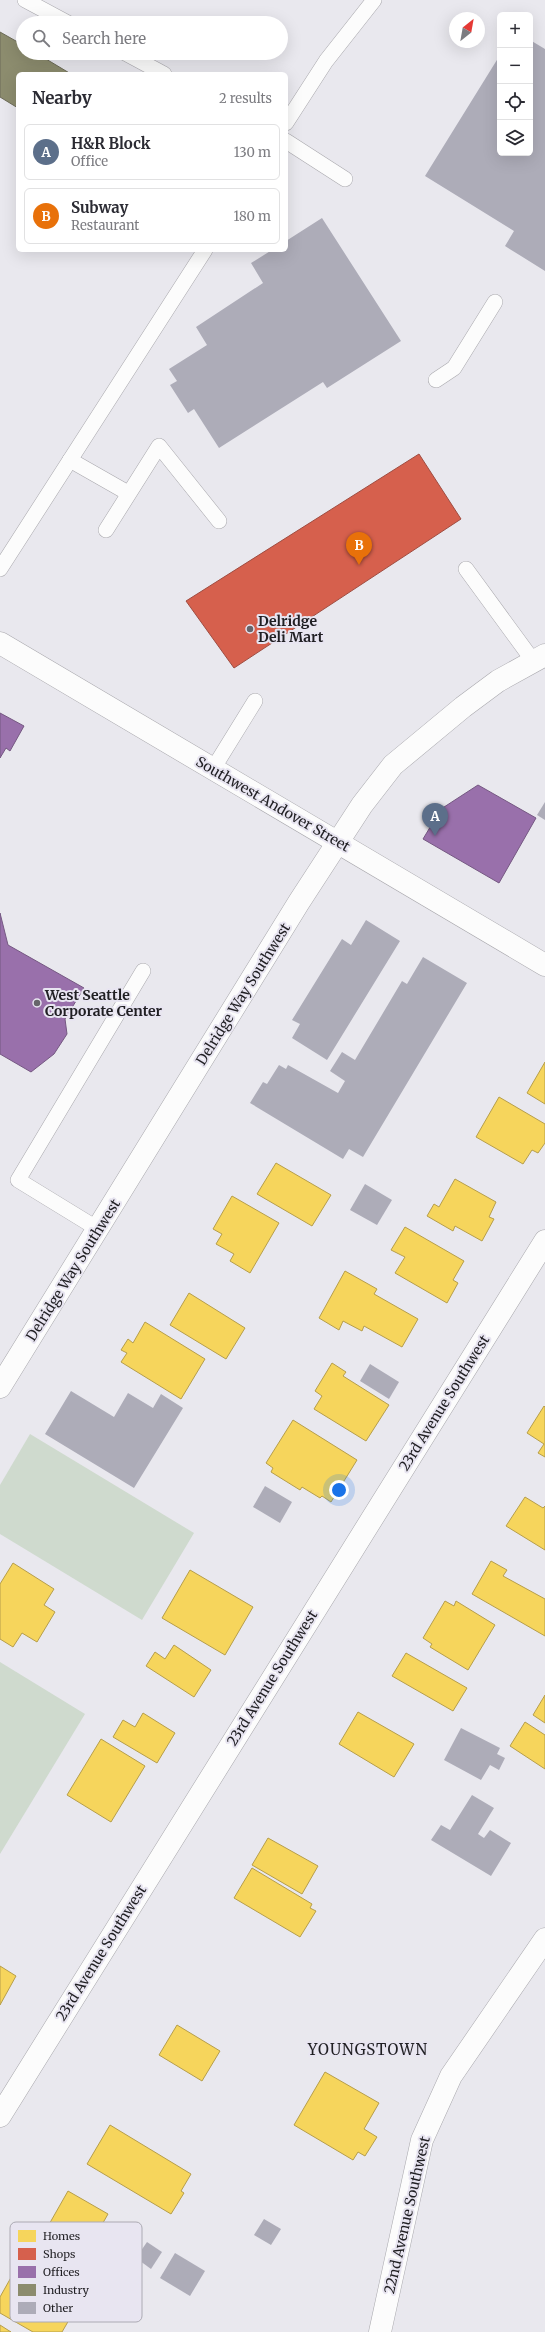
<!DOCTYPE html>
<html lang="en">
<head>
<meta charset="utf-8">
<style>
  :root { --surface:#fff; --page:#f7f7f7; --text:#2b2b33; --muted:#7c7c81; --line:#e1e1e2; --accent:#d93025 }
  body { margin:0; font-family:Merriweather,serif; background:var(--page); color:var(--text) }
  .controls { position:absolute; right:12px; top:12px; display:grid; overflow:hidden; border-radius:6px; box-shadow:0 4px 16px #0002 }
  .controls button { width:36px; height:36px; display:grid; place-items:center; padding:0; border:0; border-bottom:1px solid var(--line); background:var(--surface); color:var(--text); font:20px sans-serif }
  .compass { position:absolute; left:449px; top:12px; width:36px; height:36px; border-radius:50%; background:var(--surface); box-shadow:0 4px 16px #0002; rotate:31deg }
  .you { position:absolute; left:339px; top:1490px; width:14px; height:14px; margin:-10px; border:3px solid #fff; border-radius:50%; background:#1a73e8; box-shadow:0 0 0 6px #1a73e833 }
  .badge { display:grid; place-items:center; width:26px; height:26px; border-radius:50%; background:var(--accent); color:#fff; font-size:13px; font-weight:700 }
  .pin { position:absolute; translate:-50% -33px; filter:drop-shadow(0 1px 2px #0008) }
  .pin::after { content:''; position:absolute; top:21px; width:14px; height:12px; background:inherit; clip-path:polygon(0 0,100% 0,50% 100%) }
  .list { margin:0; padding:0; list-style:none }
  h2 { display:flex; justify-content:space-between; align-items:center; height:52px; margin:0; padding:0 16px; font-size:17px }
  h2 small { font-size:13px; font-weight:400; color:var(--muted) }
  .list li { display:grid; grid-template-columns:26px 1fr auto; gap:12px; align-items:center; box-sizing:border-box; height:56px; margin:0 8px 8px; padding:0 8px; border:1px solid var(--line); border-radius:6px }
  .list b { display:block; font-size:15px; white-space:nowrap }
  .list p { margin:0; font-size:13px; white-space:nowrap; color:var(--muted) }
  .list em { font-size:13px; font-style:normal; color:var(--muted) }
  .icon { flex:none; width:22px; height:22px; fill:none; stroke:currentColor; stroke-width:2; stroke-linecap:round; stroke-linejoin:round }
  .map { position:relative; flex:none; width:545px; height:2332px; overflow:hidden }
  .search { position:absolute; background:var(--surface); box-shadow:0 4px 16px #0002; left:16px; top:16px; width:272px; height:44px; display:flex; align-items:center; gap:10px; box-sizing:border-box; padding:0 14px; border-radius:22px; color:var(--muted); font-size:15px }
  .panel { position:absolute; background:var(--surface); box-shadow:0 4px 16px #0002; left:16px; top:72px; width:272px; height:180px; border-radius:6px }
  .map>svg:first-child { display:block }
  .green { fill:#cfdace }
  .homes { fill:#f6d55c; stroke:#b69e4b }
  .shops { fill:#d6604d; stroke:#9f4c40 }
  .offices { fill:#9970ab; stroke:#755882 }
  .industry { fill:#8c8c6e; stroke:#6c6b58 }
  .building { fill:#adacb8 }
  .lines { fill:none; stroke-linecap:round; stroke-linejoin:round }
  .service-casing { stroke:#a9a8ad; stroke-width:16 }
  .minor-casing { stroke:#a9a8ad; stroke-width:23 }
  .secondary-casing { stroke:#a9a8ad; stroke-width:23 }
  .service { stroke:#fcfcfc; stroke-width:15 }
  .minor { stroke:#fcfcfc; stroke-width:22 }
  .secondary { stroke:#fcfcfc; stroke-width:22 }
  .poi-dot { fill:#66656a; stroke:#e8e5f1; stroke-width:1.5 }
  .labels { text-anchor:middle; stroke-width:4; stroke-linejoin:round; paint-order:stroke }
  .poi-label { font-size:14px; font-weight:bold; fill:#201f23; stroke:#e8e5f1; text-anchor:start }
  .street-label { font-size:14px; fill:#201f23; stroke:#e8e5f1 }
  .neighbourhood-label { font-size:15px; letter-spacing:1px; fill:#201f23; stroke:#e8e5f1 }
  .key { fill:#e8e5f1; stroke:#acaab3; stroke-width:1 }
  .key-label { font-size:11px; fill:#201f23 }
</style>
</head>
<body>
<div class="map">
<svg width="545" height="2332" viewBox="0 0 545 2332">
  <rect width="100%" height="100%" fill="#e9e8ee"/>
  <g class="green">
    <polygon points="30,1434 194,1533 142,1620 0,1534 0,1485"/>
    <polygon points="0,1662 85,1714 0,1854"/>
  </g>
  <g class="homes">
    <polygon points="545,1062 545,1104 527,1093"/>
    <polygon points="499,1097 545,1124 545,1143 538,1153 532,1150 523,1164 476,1137"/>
    <polygon points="276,1163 331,1195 312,1226 257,1194"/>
    <polygon points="455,1179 496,1202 489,1217 494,1219 482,1241 455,1226 453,1231 427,1216 434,1204 439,1207"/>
    <polygon points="232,1196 279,1223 250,1273 230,1261 234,1254 216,1244 222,1234 213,1229"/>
    <polygon points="405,1227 464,1261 453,1280 458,1283 447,1303 395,1273 405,1257 391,1250"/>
    <polygon points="345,1271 377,1289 374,1294 418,1319 402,1347 364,1326 362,1331 343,1321 339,1330 319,1318"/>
    <polygon points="189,1293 245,1328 226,1359 170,1325"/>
    <polygon points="145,1322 205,1359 181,1399 121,1362 127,1353 121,1350 128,1339 133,1343"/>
    <polygon points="332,1363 346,1372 343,1376 389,1405 366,1441 314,1409 322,1396 315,1391"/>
    <polygon points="544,1406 545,1407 545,1457 538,1453 544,1444 527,1433"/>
    <polygon points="293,1420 357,1460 331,1502 322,1496 320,1498 302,1487 300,1490 271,1472 273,1468 266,1463"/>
    <polygon points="525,1497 543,1508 545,1506 545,1550 506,1526"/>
    <polygon points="491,1561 507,1570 503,1576 545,1599 545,1636 472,1594"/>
    <polygon points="13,1563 54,1589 44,1605 55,1612 37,1642 22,1633 13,1647 0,1639 0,1584"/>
    <polygon points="190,1570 253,1607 225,1655 162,1618"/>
    <polygon points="445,1601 454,1606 456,1601 495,1625 468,1670 430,1647 432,1644 423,1638"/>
    <polygon points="174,1645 211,1670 194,1697 146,1666 155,1652 165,1659"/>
    <polygon points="406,1653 467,1688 453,1711 392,1676"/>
    <polygon points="545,1695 545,1723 533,1715"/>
    <polygon points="358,1712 414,1744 394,1777 339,1744"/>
    <polygon points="143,1713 175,1733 157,1763 113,1737 123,1720 135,1727"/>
    <polygon points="525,1722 545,1735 545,1769 510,1746"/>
    <polygon points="101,1739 145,1766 111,1822 67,1795"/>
    <polygon points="268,1838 318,1866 302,1894 252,1865"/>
    <polygon points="252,1868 312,1904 310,1908 316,1911 300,1937 234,1898"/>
    <polygon points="0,1966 16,1976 0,2005"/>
    <polygon points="177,2025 220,2051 202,2081 159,2055"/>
    <polygon points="325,2072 379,2103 364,2129 377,2137 365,2156 358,2152 353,2160 294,2125"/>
    <polygon points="110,2125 191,2174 181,2191 184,2193 171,2214 87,2164"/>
    <polygon points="68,2191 108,2214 79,2265 39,2242"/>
    <polygon points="18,2265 80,2301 62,2332 33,2332 0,2313 0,2297"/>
    <polygon points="0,2325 11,2332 0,2332"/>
  </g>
  <polygon class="shops" points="419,454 461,519 234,668 186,601"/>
  <g class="offices">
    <polygon points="0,713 24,726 10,751 6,748 0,758"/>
    <polygon points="478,785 536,818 499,883 423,839 441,809"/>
    <polygon points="0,913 8,945 84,988 65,1019 67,1034 54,1054 31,1072 0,1054"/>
  </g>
  <polygon class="industry" points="0,32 23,45 23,53 36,53 71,74 18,74 18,108 0,97"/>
  <g class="building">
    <polygon points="530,40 545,49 545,271 505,246 514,231 425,176 500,55 500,153 530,153"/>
    <polygon points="322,218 401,341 327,388 323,382 219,448 194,409 188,413 170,385 177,381 169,369 207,345 196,327 263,283 251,263 272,250 286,250 286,241"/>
    <polygon points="545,802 545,820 537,815"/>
    <polygon points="366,920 400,941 327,1060 292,1038 300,1024 292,1020 342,939 351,945"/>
    <polygon points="423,957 467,983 363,1157 349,1149 343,1159 250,1103 263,1082 267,1084 279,1065 286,1069 288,1065 338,1093 345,1081 330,1071 342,1052 355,1060 402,981 407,984"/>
    <polygon points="365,1184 392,1200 377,1225 350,1210"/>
    <polygon points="370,1364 399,1382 389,1399 360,1381"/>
    <polygon points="71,1391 114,1417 128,1393 153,1408 161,1394 183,1408 134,1488 45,1434"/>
    <polygon points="265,1486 292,1502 280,1523 253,1507"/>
    <polygon points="461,1728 500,1748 497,1754 505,1758 499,1770 490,1765 481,1780 444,1760"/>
    <polygon points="472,1795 494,1808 478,1834 484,1838 490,1830 511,1843 491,1876 431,1840 441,1825 450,1830"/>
    <polygon points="264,2219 281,2229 271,2245 254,2235"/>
    <polygon points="147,2242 162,2252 151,2269 136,2258"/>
    <polygon points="175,2253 205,2271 190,2296 160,2278"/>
  </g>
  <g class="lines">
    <defs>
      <g id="service">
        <polyline points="25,0 68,23"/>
        <polyline points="125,53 164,74"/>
        <polyline points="286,123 326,61 374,0"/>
        <polyline points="286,141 345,179"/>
        <polyline points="436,380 454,368 495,302"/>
        <polyline points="70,460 128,493"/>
        <polyline points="106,530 159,446 219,521"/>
        <polyline points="0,569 205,250"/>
        <polyline points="466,569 534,662"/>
        <polyline points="213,769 255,701"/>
        <polyline points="98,1229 18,1180 143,971"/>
      </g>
      <g id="minor">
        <polyline points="0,643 545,965"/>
        <polyline points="0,2116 545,1241"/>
        <polyline points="380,2332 422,2140 451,2076 545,1939"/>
      </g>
      <polyline id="secondary" points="0,1387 299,902 362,805 393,765 463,707 498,681 545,655"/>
    </defs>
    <use href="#service" class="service-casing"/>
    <use href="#minor" class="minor-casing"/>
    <use href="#secondary" class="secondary-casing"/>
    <use href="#service" class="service"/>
    <use href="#minor" class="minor"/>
    <use href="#secondary" class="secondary"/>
  </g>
  <g class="poi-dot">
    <circle cx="250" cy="629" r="4"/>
    <circle cx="37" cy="1003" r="4"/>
  </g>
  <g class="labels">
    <g class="poi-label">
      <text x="258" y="626">Delridge<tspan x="258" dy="16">Deli Mart</tspan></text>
      <text x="45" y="1000">West Seattle<tspan x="45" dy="16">Corporate Center</tspan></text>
    </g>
    <g class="street-label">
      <text transform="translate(273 804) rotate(30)" y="5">Southwest Andover Street</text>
      <text transform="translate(243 994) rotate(-58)" y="5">Delridge Way Southwest</text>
      <text transform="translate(73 1270) rotate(-58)" y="5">Delridge Way Southwest</text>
      <text transform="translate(444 1403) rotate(-58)" y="5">23rd Avenue Southwest</text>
      <text transform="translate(272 1678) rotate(-58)" y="5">23rd Avenue Southwest</text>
      <text transform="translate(101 1953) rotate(-58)" y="5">23rd Avenue Southwest</text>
      <text transform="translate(407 2215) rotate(-77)" y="5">22nd Avenue Southwest</text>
    </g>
    <g class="neighbourhood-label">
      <text x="368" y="2055">YOUNGSTOWN</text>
    </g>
  </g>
  <rect x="10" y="2222" width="132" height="100" rx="6" class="key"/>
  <rect x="18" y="2230" width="18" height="12" fill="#f6d55c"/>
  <rect x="18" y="2248" width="18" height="12" fill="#d6604d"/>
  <rect x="18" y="2266" width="18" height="12" fill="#9970ab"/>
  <rect x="18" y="2284" width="18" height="12" fill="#8c8c6e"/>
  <rect x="18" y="2302" width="18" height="12" fill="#adacb8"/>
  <g class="key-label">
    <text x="43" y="2240">Homes</text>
    <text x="43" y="2258">Shops</text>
    <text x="43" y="2276">Offices</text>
    <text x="43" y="2294">Industry</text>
    <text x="43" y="2312">Other</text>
  </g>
</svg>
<div class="controls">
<button>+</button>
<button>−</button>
<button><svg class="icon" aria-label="locate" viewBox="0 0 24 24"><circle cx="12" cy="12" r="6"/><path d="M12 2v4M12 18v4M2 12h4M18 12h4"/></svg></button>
<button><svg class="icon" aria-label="layers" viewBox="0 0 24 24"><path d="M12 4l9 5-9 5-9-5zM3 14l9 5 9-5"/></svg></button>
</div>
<svg class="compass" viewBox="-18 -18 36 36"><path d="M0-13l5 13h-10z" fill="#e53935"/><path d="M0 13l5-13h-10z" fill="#7c7c81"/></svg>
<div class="you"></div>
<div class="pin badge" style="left:435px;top:836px;background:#5c6f8a">A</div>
<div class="pin badge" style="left:359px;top:565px;background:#e8710a">B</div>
<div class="search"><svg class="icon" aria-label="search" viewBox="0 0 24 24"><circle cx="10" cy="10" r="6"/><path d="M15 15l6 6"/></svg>Search here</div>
<section class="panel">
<h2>Nearby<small>2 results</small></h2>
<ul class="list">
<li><span class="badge" style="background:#5c6f8a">A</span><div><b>H&amp;R Block</b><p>Office</p></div><em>130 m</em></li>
<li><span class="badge" style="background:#e8710a">B</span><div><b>Subway</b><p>Restaurant</p></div><em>180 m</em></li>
</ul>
</section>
</div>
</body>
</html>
